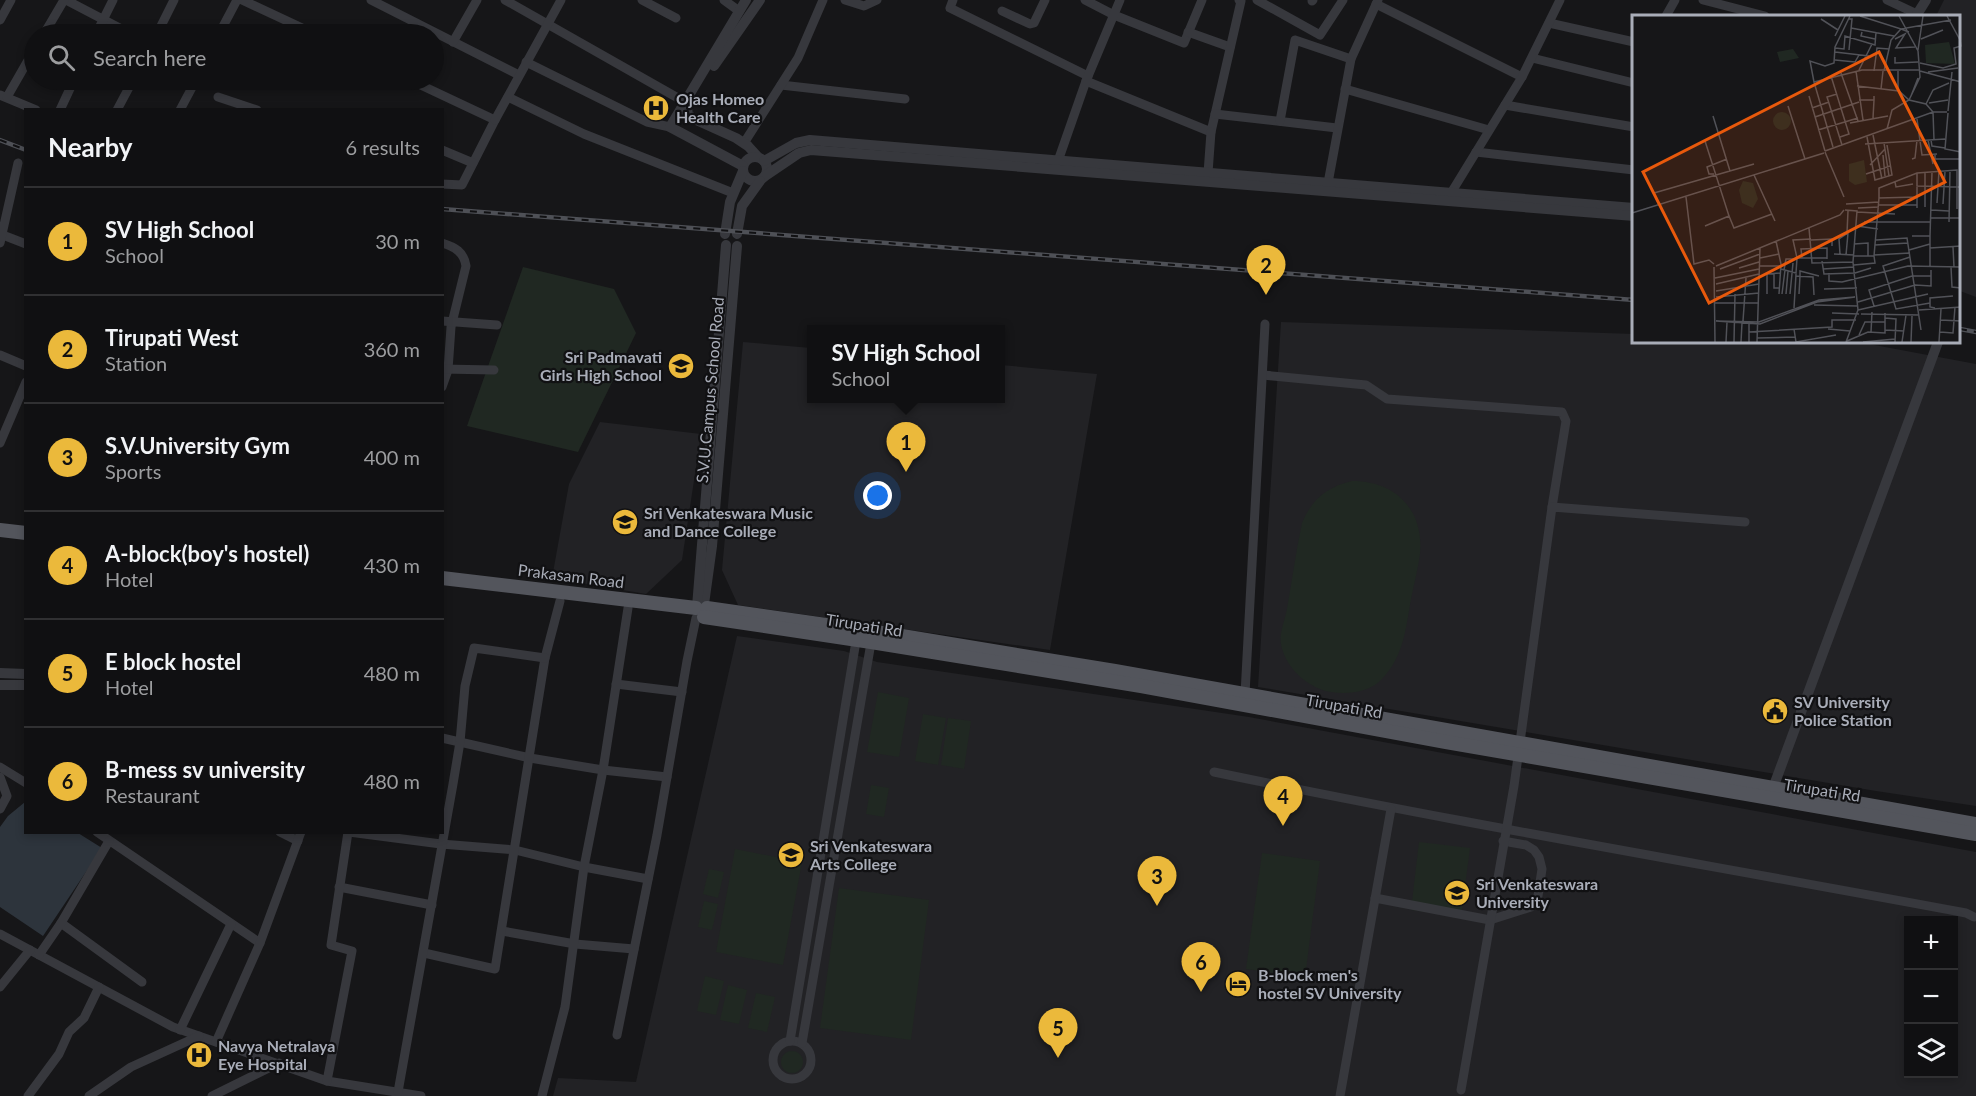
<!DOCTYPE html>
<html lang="en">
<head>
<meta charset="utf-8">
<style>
  :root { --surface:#101012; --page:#19191b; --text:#f1f3f6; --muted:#9c9d9f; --line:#303032; --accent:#ebb93b }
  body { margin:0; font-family:Lato,sans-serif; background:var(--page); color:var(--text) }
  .controls { position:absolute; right:18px; bottom:18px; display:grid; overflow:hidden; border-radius:0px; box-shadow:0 3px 9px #0003 }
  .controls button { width:54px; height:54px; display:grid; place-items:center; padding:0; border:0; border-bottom:2px solid var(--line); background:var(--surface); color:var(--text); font:30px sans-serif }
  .you { position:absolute; left:878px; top:496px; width:21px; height:21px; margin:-15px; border:4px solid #fff; border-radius:50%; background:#1a73e8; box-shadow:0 0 0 9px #1a73e833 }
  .badge { display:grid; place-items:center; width:39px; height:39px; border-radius:50%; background:var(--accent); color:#111; font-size:20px; font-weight:700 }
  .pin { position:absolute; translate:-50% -50px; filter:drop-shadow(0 2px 3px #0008) }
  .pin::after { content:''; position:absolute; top:32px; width:21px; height:18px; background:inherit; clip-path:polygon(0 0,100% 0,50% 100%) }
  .popup { position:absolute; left:807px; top:325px; width:198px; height:78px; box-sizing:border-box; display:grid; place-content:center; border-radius:0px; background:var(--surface); filter:drop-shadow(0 2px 4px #0005); font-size:20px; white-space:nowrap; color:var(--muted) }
  .popup b { font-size:22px; color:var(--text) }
  .popup::after { content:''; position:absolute; left:50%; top:100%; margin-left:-12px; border:12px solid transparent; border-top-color:var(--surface) }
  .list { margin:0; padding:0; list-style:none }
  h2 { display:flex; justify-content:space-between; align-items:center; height:78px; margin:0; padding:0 24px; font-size:26px }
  h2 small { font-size:20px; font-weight:400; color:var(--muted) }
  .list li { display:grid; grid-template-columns:39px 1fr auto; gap:18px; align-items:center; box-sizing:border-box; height:108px; padding:0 24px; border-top:2px solid var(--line) }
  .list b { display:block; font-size:22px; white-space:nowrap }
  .list p { margin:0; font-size:20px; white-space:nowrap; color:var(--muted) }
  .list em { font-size:20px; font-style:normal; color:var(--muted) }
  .icon { flex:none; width:33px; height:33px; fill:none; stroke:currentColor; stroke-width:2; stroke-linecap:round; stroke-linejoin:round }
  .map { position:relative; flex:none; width:1976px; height:1096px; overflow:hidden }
  .search { position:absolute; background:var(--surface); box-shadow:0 3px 9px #0003; left:24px; top:24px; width:420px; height:66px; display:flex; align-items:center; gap:15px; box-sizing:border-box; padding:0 21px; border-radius:33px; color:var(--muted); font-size:22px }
  .panel { position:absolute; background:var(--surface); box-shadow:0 3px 9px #0003; left:24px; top:108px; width:420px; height:726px; border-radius:0px }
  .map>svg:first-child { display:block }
  .built { fill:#222225; fill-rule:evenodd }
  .green { fill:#202822 }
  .water { fill:#2d343c }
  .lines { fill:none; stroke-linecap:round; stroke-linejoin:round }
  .minor { stroke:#37383d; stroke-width:9 }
  .tertiary { stroke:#37383d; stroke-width:10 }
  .primary { stroke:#53555c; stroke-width:14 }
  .rail-casing { stroke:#4e5056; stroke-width:4.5 }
  .rail { stroke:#111113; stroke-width:2; stroke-dasharray:7; stroke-linecap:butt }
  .labels { text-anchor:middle; stroke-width:4.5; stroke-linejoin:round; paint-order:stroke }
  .poi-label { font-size:16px; font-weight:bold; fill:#a9adb8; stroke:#111113; text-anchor:start }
  .street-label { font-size:16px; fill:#a9adb8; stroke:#111113 }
  .inset-road { fill:none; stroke:#515258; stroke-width:1.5 }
  .view { fill:#e8590c; fill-opacity:0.15; stroke:#e8590c; stroke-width:3 }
  .inset-edge { fill:none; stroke:#a9adb8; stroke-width:3 }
</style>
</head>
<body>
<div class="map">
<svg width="1976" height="1096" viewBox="0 0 1976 1096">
  <rect width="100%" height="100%" fill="#161618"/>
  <g class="built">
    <polygon points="1944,0 1976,0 1976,297 1960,291 1960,16 1936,16"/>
    <polygon points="1281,322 1634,334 1634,342 1858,342 1976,364 1976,806 1876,791 1258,687"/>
    <polygon points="743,342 811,348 812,398 1000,398 1001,365 1097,374 1050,650 738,605 722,570"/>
    <polygon points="600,422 701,434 682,560 646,594 552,578 569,484"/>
    <path d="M737 636 844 651 877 662 1249 717 1976 852V1096H553L558 1078 636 1082ZM1908 920H1954V1074H1908Z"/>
  </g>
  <g class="green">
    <polygon points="523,267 614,289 636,333 578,452 467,426"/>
    <path d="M1352 481C1395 481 1424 509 1420 554 1418 569 1414 584 1411 599 1406 627 1404 656 1382 679 1370 692 1348 695 1331 692 1309 689 1285 668 1281 644 1279 633 1285 620 1287 609 1292 580 1296 551 1302 523 1312 499 1327 487 1352 481Z"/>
    <polygon points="878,692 909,698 899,757 867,752"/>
    <polygon points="923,714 946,718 938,765 915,761"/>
    <polygon points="948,718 971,721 964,769 941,765"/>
    <polygon points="871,785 889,788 884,817 866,814"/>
    <polygon points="1419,842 1470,848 1461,917 1411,910"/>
    <polygon points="735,849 802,862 783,965 716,952"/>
    <polygon points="1262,853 1320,861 1305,977 1246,969"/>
    <polygon points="709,869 724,872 718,898 703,894"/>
    <polygon points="839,888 929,900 911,1040 820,1028"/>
    <polygon points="704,901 718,904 712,930 698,927"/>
    <polygon points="705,976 724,981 716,1015 697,1011"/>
    <polygon points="728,985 747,990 739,1024 720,1020"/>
    <polygon points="756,993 775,997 767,1032 748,1028"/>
    <circle cx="792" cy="1062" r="11"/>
  </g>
  <polygon class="water" points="25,802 26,832 78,833 102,848 43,936 0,907 0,827 8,816"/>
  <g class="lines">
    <g class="minor">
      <polyline points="66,0 131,34"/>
      <polyline points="242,0 315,34"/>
      <polyline points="371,0 519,75"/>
      <polyline points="505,0 685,102"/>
      <polyline points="642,0 676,18"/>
      <polyline points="724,0 739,11"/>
      <polyline points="845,0 864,6 877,0"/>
      <polyline points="953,0 950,8 1088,76"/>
      <polyline points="1085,0 1114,15 1184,43 1202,0"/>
      <polyline points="1257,0 1320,35 1343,0"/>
      <polyline points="1703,0 1765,16"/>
      <polyline points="1887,0 1917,14"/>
      <polyline points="1312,1 1313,0"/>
      <polyline points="1376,4 1522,77"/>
      <polyline points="1002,11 1030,24 1034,23 1045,0"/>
      <polyline points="1666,16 1675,0"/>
      <polyline points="0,20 11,0"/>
      <polyline points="1549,23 1634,42"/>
      <polyline points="1188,32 1230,47"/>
      <polyline points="44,34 64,0"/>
      <polyline points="96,34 113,0"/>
      <polyline points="157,34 174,0"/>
      <polyline points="219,34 237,0"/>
      <polyline points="453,42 477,0"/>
      <polyline points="1532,58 1634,83"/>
      <polyline points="526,62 647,122 670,127"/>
      <polyline points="410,80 495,120 462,185 442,184"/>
      <polyline points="1086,81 1211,132 1241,1 1239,0"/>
      <polyline points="781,85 905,99"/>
      <polyline points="1345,89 1489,130"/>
      <polyline points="0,95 36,110"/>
      <polyline points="7,97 34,50"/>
      <polyline points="218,97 257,110"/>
      <polyline points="508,97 584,134 733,193"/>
      <polyline points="1505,105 1634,127"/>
      <polyline points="60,110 74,80"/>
      <polyline points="117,110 133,80"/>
      <polyline points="180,110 196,80"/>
      <polyline points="1215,114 1337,128"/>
      <polyline points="495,120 561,0"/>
      <polyline points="1280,121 1295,40 1351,59"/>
      <polyline points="744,143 798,58 823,0"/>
      <polyline points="442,150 473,163"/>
      <polyline points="1476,152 1634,170"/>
      <polyline points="1058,161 1086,81 1120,0"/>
      <polyline points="1208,173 1211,132"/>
      <polyline points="1328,183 1351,59 1378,0"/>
      <polyline points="1451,193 1522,77 1560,0"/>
      <polyline points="0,234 26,244"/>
      <polyline points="0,243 18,163"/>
      <path d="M442 243C455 247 464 252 466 266L451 327 448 370 442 387"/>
      <polyline points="442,321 497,325"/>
      <polyline points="0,355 26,366"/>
      <polyline points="442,369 494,370"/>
      <polyline points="1263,375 1366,385 1387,399 1562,412 1566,421 1552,507"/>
      <polyline points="0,443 26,382"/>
      <polyline points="616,684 682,692"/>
      <polyline points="1245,694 1265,324"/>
      <polyline points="442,738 530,758 603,770 667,777"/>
      <polyline points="0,767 26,783"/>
      <path d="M1214 772C1463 824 1715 866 1966 913L1974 917"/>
      <polyline points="0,777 7,796 0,809"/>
      <polyline points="97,832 260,943"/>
      <polyline points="280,832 298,841"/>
      <polyline points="349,832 441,844 515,850 584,867 648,879"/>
      <polyline points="339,887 432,905"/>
      <polyline points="1375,898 1490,920 1531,907 1538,896 1542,869 1539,857 1534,850 1526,845 1503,841"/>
      <polyline points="61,923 142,982"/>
      <polyline points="502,931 575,944 634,949"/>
      <polyline points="0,934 173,1027 327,1081 421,1096"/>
      <polyline points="424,953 495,969 545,658 560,601"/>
      <polyline points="39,955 61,923 109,841"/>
      <polyline points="0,987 30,950"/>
      <polyline points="180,1030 231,924"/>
      <polyline points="617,1035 657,835 687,661 696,618"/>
      <circle cx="792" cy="1060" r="19"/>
      <polyline points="790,1041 857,635"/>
      <polyline points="216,1042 260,943 301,832"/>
      <polyline points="802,1043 872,637"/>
      <polyline points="327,1081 352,951 331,945 348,832"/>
      <polyline points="1461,1090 1514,786 1552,507 1745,522"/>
      <polyline points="398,1092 453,784 460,742 465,686 474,648 545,658"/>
      <polyline points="28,1096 59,1054 69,1032 84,1018 99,987"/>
      <polyline points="89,1096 131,1067 199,1036"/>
      <polyline points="212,1096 279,1063"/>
      <polyline points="542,1096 565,1007 584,867 603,770 628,608"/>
      <polyline points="1340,1096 1391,809"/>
    </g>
    <g class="tertiary">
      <polyline points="1916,16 1926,0"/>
      <polyline points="714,66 760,0"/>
      <polyline points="691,99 687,108 688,115 694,119 736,138 748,146 758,157"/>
      <circle cx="755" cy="169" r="12"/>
      <polyline points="764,161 796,143 810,140 1634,208"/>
      <polyline points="743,166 670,127 746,0"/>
      <polyline points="765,176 799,153 811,150 1634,216"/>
      <polyline points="725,234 730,202 743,171"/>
      <polyline points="737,234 742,206 760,181"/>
      <polyline points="704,604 712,546 737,246"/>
      <polyline points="697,607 726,245"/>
      <polyline points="0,673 26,674"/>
      <polyline points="0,685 26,685"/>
      <polyline points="1773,788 1938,342"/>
    </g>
    <g class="primary">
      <polyline points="0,530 26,533"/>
      <polyline points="442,578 696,608"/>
      <polyline points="707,608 896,635 1115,671 1976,824"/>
      <polyline points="704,617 871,642 1141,686 1446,742 1976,834"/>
    </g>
    <defs>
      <g id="rail">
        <polyline points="0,140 26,150"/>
        <polyline points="442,209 1634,300"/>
        <polyline points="1960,329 1976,332"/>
      </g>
    </defs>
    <use href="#rail" class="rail-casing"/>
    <use href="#rail" class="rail"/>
  </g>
  <defs>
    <symbol id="hospital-disc" viewBox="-11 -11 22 22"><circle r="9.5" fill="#ebb93b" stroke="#111113"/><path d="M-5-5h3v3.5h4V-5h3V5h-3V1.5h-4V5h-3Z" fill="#111"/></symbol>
    <symbol id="school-disc" viewBox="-11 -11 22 22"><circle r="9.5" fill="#ebb93b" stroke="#111113"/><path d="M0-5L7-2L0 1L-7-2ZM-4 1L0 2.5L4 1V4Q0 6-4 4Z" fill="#111"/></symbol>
    <symbol id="university-disc" viewBox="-11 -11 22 22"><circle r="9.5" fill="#ebb93b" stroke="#111113"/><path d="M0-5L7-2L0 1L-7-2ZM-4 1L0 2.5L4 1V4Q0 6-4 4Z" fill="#111"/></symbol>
    <symbol id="civic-disc" viewBox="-11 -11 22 22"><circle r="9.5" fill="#ebb93b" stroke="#111113"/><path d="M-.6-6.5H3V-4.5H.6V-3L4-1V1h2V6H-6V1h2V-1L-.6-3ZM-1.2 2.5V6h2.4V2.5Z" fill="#111"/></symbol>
    <symbol id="hotel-disc" viewBox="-11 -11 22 22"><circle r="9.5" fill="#ebb93b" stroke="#111113"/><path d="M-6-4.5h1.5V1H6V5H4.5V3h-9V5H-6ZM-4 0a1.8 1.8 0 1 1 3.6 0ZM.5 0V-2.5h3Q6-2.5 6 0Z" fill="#111"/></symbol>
  </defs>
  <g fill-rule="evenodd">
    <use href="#hospital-disc" x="641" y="93" width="30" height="30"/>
    <use href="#school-disc" x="666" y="351" width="30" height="30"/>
    <use href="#university-disc" x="610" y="507" width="30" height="30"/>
    <use href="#civic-disc" x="1760" y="696" width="30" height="30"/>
    <use href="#university-disc" x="776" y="840" width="30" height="30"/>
    <use href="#university-disc" x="1442" y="878" width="30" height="30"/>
    <use href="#hotel-disc" x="1223" y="969" width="30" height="30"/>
    <use href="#hospital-disc" x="184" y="1040" width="30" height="30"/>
  </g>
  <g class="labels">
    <g class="poi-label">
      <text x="676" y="105">Ojas Homeo<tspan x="676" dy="18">Health Care</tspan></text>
      <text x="662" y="363" text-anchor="end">Sri Padmavati<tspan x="662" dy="18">Girls High School</tspan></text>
      <text x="644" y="519">Sri Venkateswara Music<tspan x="644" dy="18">and Dance College</tspan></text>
      <text x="1794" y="708">SV University<tspan x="1794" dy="18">Police Station</tspan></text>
      <text x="810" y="852">Sri Venkateswara<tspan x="810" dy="18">Arts College</tspan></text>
      <text x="1476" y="890">Sri Venkateswara<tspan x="1476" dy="18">University</tspan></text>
      <text x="1258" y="981">B-block men's<tspan x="1258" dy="18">hostel SV University</tspan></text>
      <text x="218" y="1052">Navya Netralaya<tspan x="218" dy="18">Eye Hospital</tspan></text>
    </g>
    <g class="street-label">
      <text transform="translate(710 390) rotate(-85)" y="6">S.V.U.Campus School Road</text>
      <text transform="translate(571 576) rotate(7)" y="6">Prakasam Road</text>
      <text transform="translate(864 625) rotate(9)" y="6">Tirupati Rd</text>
      <text transform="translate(1344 706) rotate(10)" y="6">Tirupati Rd</text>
      <text transform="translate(1822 790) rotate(9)" y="6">Tirupati Rd</text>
    </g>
  </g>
  <g transform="translate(1632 15)">
    <rect width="328" height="328" fill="#161618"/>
    <path d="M317 27 323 49 294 48 293 30ZM161 34 167 43 148 47 145 37ZM141 106a9 9 0 1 1 18 0a9 9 0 1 1-18 0ZM232 145 235 167 223 170 217 166V149ZM111 166 121 168 126 184 121 193 110 188 107 175Z" fill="#202822"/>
    <path class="inset-road" d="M218 1 203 32 202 48 193 51 178 46 182 67 230 55H287M228 1 269 14 319 5M189 4 206 15M217 4H220L217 35M219 13 262 21M230 17 229 21 243 24M203 21 213 1M263 24 273 19 264 33 283 32M289 24 311 15M203 33 212 34 213 21 243 30 244 17M286 35 291 1M203 37 237 41M263 42V48L286 47M203 45 223 47 227 40M288 48 311 53 324 49 322 33 329 31 328 25 315 1M227 55 240 29M224 56 231 105M242 56 245 33 257 34M252 56 259 25 269 14 277 17M266 56V75M288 56 329 67M296 57 326 53M209 58 226 106M199 61 217 119 208 122M182 67 201 132M225 71 267 76 277 85 294 89 301 97 302 125M249 74 251 56M205 79 195 82 210 130M177 81 193 136M279 81 286 63M227 85H242V81M297 88 316 85M294 89 301 75 317 68M156 91 173 144M180 93 197 87M316 96 320 57M316 98 313 134 329 137M81 101 98 156M183 102 227 87M241 103 242 85M285 104 290 140 305 139M218 108 256 101M255 114 260 95 277 85 288 62 286 36 267 1M186 115 226 103M241 120 250 164M235 122 243 165 260 160 255 130M296 125 301 149M299 125 300 131 313 133M73 126 97 201 73 211M252 128 257 161M233 129 313 124M193 136 301 97H315M193 137 212 182M303 139V144H328M251 140 253 161M280 144 283 143 285 125M238 150 253 134M285 158V171L329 172M82 159H77L75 152 95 144M234 159 258 151M122 160 143 206M263 167 264 172 281 169M22 178 122 149M54 182 62 249 77 245 82 249M285 182 247 183V173L285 158 325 155V194M305 188 307 156M214 189 247 187M311 189 313 156M247 190H285M293 192V158M226 193 247 192M285 193V171M213 195 225 196 221 247 226 295 214 327M299 195 317 196M225 197 263 199M0 198 192 138M97 201 102 213 140 199M299 203H329M232 207H299M317 207 318 155M225 211 246 214M177 213 180 248 221 247M215 218 216 196M280 221H298V251M298 221 300 157M179 224 161 225 165 243H195M179 225 200 224V231M244 225 275 223 289 315M144 226 149 249 147 279M222 229 236 228V241M243 230 276 228M321 232 322 252M298 233 329 231M277 235 298 229M202 239 222 240M208 239 207 224 216 218 214 240M242 240 278 238M222 241H242L247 183M278 242 251 251 264 294 298 288M128 243 147 239M170 243 169 234 195 233V244M190 246 192 259 223 258 239 253M222 250 243 248 242 241M84 251 208 200 212 195M127 251H149M82 252 83 327M319 252 320 272 329 273M107 253 127 247M88 254 128 239M149 254 164 258 165 243M191 254 222 252M152 255 154 244H165M142 258V273H147M197 258V266L210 267 276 251 329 252M164 261 181 262 182 280M168 261V256L187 261M83 263 127 254M84 269 127 259M192 274 225 273M84 276 127 269M135 279V259L148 258M150 279 153 255M154 279 156 256M158 279 161 248M167 279 168 261M84 282 127 278M223 282 185 287 128 309 84 306 127 307 187 285ZM226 287 283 270 299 271V255M83 288H127M182 290 226 291M242 291 237 275 280 261H299M162 293 164 259M303 293 298 292V283L321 281M226 295 296 279M287 295 329 292M200 298 227 299M229 299 287 300M253 303 264 304 263 327M308 305 329 306M111 306 114 263M162 314 164 327 204 320M196 314 218 316M253 315 272 316M117 317 200 312V305H224M239 317 240 297M308 317 321 318 323 292M227 320 233 307H253M125 323 163 322M215 326 236 317 253 318V298M94 327 95 307M102 327 103 279M109 327 110 308M117 327V308M125 327 128 233M231 327 263 324M270 327 274 300M279 327 280 301M307 327 309 294"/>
    <path class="view" d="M247 37 313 167 77 288 11 157Z"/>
    <rect width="328" height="328" class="inset-edge"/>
  </g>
</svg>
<div class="controls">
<button>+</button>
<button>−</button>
<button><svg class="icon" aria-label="layers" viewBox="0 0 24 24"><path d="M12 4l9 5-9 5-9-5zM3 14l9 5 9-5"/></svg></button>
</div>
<div class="you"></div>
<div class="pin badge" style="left:906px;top:472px">1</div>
<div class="popup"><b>SV High School</b>School</div>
<div class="pin badge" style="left:1266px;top:295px">2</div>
<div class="pin badge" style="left:1157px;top:906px">3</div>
<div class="pin badge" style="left:1283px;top:826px">4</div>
<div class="pin badge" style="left:1058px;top:1058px">5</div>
<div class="pin badge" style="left:1201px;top:992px">6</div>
<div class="search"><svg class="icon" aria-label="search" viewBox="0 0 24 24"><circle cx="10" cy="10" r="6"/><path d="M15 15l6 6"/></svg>Search here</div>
<section class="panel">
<h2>Nearby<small>6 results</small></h2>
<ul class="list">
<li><span class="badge">1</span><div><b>SV High School</b><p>School</p></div><em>30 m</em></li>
<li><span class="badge">2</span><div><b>Tirupati West</b><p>Station</p></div><em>360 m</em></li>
<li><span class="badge">3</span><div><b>S.V.University Gym</b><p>Sports</p></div><em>400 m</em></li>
<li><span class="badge">4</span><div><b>A-block(boy's hostel)</b><p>Hotel</p></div><em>430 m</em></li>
<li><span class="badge">5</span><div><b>E block hostel</b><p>Hotel</p></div><em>480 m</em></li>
<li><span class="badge">6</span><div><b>B-mess sv university</b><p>Restaurant</p></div><em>480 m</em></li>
</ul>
</section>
</div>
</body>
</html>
